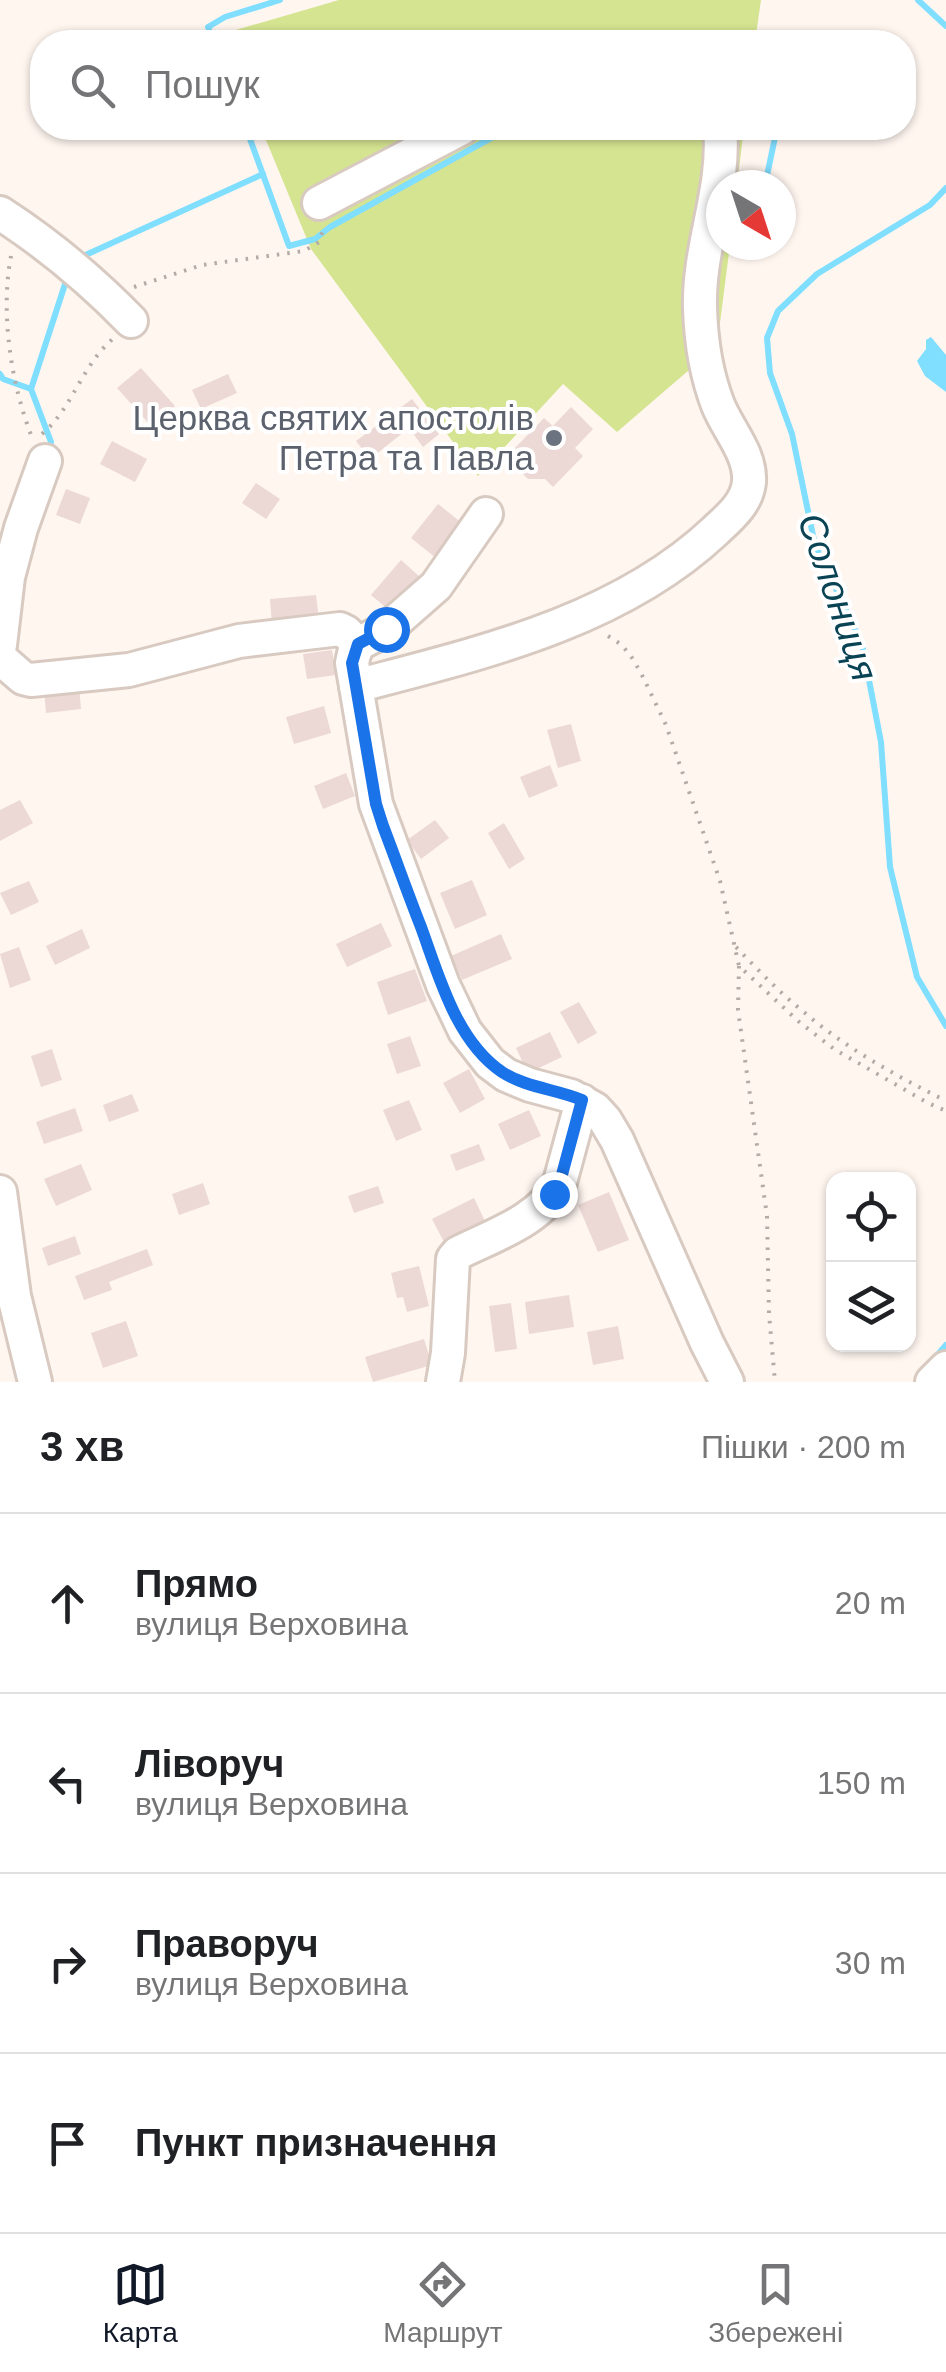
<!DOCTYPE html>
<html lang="uk">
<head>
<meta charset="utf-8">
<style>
  :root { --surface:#fff; --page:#f6f6f6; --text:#202124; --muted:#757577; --line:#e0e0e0; --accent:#111827 }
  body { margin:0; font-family:Arial,sans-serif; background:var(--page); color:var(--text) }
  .controls { position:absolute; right:30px; bottom:30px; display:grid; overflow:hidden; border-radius:20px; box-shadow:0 2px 8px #0004 }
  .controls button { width:90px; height:90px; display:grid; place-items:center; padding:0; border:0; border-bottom:2px solid var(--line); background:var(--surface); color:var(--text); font:50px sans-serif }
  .compass { position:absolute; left:706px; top:170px; width:90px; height:90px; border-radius:50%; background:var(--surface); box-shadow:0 2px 8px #0004; rotate:141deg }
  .stop { position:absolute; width:30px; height:30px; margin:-22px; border:8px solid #1a73e8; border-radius:50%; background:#fff }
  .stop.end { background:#1a73e8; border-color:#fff; box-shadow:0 2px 10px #0008 }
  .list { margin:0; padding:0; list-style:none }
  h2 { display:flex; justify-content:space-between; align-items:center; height:130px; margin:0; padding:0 40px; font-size:42px }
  h2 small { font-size:32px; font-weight:400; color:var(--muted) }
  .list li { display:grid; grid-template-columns:65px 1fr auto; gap:30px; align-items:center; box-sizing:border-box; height:180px; padding:0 40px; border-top:2px solid var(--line) }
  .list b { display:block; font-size:38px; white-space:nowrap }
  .list p { margin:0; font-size:32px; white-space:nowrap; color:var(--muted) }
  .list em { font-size:32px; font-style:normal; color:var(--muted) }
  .icon { flex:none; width:55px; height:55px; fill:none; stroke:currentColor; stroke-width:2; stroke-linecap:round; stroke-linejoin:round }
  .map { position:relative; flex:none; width:946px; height:1382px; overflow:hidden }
  .search { position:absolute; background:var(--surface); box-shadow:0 2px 8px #0004; left:30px; right:30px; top:30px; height:110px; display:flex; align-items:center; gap:25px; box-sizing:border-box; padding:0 35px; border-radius:40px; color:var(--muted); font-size:38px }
  .sheet { height:850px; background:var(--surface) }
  nav { display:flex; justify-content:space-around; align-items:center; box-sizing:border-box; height:140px; border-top:2px solid var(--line); background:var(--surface); font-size:28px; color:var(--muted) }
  nav a { display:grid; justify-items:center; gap:5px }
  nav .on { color:var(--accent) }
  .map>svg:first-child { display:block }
  .green { fill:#d5e491 }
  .water { fill:#80deff }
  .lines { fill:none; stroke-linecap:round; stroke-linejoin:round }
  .stream { stroke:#80deff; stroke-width:6 }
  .building { fill:#ecd9d5 }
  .minor-casing { stroke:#d8cac0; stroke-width:38 }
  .path { stroke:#b3aca6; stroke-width:4; stroke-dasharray:2.5 8; stroke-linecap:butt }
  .minor { stroke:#fff; stroke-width:32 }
  .route { stroke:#1a73e8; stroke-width:12 }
  .worship-dot { fill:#6b7280; stroke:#fff; stroke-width:4 }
  .labels { text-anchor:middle; stroke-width:8; stroke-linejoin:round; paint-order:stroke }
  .worship-label { font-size:35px; fill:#5b616d; stroke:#fff; text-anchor:end }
  .water-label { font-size:38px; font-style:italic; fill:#094354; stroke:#fff }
</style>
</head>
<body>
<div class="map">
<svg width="946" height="1382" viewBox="0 0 946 1382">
  <rect width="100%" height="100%" fill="#fff6f0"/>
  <g class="green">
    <polygon points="339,0 761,0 755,42 226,42 222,34"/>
    <polygon points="261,128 744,128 737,185 721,185 721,245 730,245 717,346 617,432 563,384 478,476 311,249"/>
  </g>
  <polygon class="water" points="931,337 946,355 946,392 925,376 917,361 926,349 926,340"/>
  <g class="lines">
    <g class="stream">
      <polyline points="918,0 946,26"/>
      <polyline points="214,42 208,27 225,17 280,0"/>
      <polyline points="246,128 289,246 315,239 330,227 509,128"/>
      <polyline points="765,185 777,128"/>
      <polyline points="946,188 930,205 817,274 778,311 767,338 770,373 792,434 815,545 862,644 881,742 890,867 917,977 946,1026"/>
      <polyline points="79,258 263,174"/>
      <polyline points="0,374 3,379 31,389"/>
      <polyline points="51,442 31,389 67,278"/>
      <polyline points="934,1359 946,1345"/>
    </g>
  </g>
  <g class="building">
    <polygon points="141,368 175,406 151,426 117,388"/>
    <polygon points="228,374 237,393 201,409 192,390"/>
    <polygon points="412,399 439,434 423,447 409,428 370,459 356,441"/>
    <polygon points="571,407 593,429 575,448 583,456 553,487 545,479 528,479 523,474 523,458 514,449 544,418 553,426"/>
    <polygon points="112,441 147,459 135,482 100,464"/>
    <polygon points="256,483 280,499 266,519 242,503"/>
    <polygon points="66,489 90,498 80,524 56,515"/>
    <polygon points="438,504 463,524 436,558 411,538"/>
    <polygon points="401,560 420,577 390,611 371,595"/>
    <polygon points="316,595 319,620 272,625 270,599"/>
    <polygon points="332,650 336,675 307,679 303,654"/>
    <polygon points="79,686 81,709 46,713 44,690"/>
    <polygon points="324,706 331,733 294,744 286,717"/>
    <polygon points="571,724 581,761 558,768 547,730"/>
    <polygon points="550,765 558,786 529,798 520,777"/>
    <polygon points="346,773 355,796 323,809 314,786"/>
    <polygon points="20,800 33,823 0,841 0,810"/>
    <polygon points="435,820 449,838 421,859 407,840"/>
    <polygon points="504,823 525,859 509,869 488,833"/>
    <polygon points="472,880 487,915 455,929 440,893"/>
    <polygon points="29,881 39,902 11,915 0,893"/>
    <polygon points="381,923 392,946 347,967 336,944"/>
    <polygon points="82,929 90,948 55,965 46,946"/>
    <polygon points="501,934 512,959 462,980 451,956"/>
    <polygon points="19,947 31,980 10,988 0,954"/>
    <polygon points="415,969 427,1001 388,1015 377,982"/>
    <polygon points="579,1002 597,1033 578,1044 560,1012"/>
    <polygon points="550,1032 562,1057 528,1073 516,1048"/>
    <polygon points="410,1036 421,1066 397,1074 387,1044"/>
    <polygon points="52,1049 62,1080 41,1087 31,1056"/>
    <polygon points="469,1069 485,1099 460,1113 443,1083"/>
    <polygon points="132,1094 139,1111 109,1122 103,1105"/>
    <polygon points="409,1100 422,1130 396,1141 383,1110"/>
    <polygon points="75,1108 83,1131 44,1144 36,1122"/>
    <polygon points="529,1110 541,1136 510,1150 498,1124"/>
    <polygon points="479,1144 485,1160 456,1171 450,1155"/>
    <polygon points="81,1164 92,1190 56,1206 44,1179"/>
    <polygon points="203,1183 210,1204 179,1215 172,1194"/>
    <polygon points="378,1186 384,1203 354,1213 348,1196"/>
    <polygon points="609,1192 629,1240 598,1252 578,1205"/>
    <polygon points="474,1198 485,1221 444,1242 432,1219"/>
    <polygon points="75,1236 81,1254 48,1266 42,1248"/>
    <polygon points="147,1249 153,1265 109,1282 112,1290 84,1300 75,1276"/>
    <polygon points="419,1266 429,1306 407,1312 403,1297 397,1298 391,1273"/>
    <polygon points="569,1295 574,1327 529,1334 525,1302"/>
    <polygon points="511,1303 517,1349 495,1352 489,1306"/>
    <polygon points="126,1321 138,1356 103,1368 91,1333"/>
    <polygon points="618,1326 624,1359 593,1365 587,1332"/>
    <polygon points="424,1339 432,1365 373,1382 365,1357"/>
  </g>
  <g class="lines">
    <defs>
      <g id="minor">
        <polyline points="319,203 462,128"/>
        <path d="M0 213C48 244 91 280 131 321"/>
        <polyline points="486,514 436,586 387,629 358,644 354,654 352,663 356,686 376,804 443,985 465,1031 490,1063 506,1075 530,1085 571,1096 595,1109 605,1120 617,1140 707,1343 727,1382"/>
        <polyline points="0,645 8,577 21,528 45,461"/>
        <polyline points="0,658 23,678 31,680 129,670 239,641 340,629 346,632 358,644"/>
        <path d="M356 686C481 653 618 622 715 531 730 517 747 503 749 482 751 454 728 430 718 405 706 374 701 342 700 308 698 247 726 188 720 128"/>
        <polyline points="0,1192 14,1296 35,1382"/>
        <path d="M443 1382 448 1353 453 1259 458 1253C494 1235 542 1220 560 1182L582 1101"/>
        <polyline points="932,1382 946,1368"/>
      </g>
    </defs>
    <use href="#minor" class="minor-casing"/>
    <g class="path">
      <path d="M11 256C0 313 11 385 33 440"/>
      <polyline points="134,287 202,265 304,251 319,242 323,230"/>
      <path d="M42 434C73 408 82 364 114 338"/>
      <polyline points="608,636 622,645 632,658 641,673 666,725 720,881 739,966 798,1021 834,1049 926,1102 946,1111"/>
      <path d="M736 947C758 970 780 993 805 1013 847 1049 897 1076 946 1101"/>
      <polyline points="739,966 738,1010 767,1216 769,1314 775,1382"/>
    </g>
    <use href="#minor" class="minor"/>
  </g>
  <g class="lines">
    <path class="route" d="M386 629 358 644 352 663 376 804 383 826C396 860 408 894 421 927 439 976 456 1041 502 1072 527 1088 556 1089 582 1100L560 1182 554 1194"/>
  </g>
  <circle class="worship-dot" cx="554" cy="438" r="10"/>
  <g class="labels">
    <g class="worship-label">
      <text x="534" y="430">Церква святих апостолів<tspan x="534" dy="40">Петра та Павла</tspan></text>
    </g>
    <g class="water-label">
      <text transform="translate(838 597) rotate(71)" y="13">Солониця</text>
    </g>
  </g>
</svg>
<div class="controls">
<button><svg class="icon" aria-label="locate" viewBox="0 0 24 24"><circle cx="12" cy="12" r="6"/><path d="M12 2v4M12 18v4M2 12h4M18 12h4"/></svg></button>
<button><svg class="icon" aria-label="layers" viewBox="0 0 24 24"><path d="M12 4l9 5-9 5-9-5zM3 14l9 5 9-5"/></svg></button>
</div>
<svg class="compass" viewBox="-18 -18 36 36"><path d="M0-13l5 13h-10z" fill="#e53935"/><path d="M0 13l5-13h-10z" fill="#757577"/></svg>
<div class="stop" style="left:386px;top:629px"></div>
<div class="stop end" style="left:554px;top:1194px"></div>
<div class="search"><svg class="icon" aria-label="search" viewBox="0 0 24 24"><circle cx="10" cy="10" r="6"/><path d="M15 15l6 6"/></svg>Пошук</div>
</div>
<section class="sheet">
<h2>3 хв<small>Пішки · 200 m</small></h2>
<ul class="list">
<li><svg class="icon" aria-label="ahead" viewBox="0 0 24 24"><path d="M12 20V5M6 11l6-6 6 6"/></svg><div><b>Прямо</b><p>вулиця Верховина</p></div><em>20 m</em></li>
<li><svg class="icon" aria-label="left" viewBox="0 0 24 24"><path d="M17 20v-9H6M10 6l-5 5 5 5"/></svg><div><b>Ліворуч</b><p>вулиця Верховина</p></div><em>150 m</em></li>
<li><svg class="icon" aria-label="right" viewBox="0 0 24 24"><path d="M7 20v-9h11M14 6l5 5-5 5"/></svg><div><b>Праворуч</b><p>вулиця Верховина</p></div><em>30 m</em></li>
<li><svg class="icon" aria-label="arrive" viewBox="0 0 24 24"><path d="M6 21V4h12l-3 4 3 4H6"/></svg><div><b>Пункт призначення</b></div></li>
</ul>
</section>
<nav>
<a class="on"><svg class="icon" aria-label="map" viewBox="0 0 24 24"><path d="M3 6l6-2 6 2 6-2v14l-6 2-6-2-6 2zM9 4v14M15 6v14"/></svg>Карта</a>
<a><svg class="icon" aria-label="directions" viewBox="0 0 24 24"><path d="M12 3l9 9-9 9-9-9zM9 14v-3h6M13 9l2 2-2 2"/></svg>Маршрут</a>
<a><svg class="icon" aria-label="saved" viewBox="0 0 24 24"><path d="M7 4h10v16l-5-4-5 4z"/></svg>Збережені</a>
</nav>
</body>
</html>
